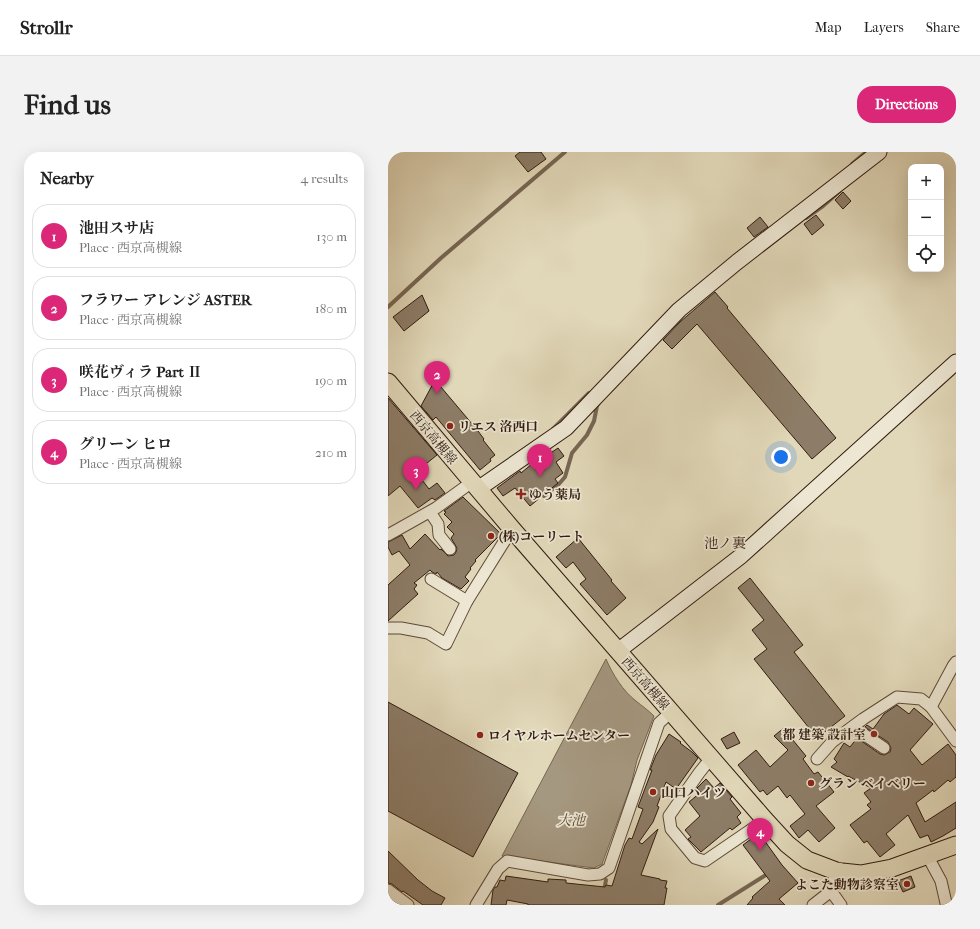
<!DOCTYPE html>
<html lang="en">
<head>
<meta charset="utf-8">
<style>
  :root { --surface:#fff; --page:#f2f2f2; --text:#222; --muted:#767676; --line:#e0e0e0; --accent:#db2777 }
  body { margin:0; font-family:"IM FELL French Canon","Noto Serif JP",serif; background:var(--page); color:var(--text) }
  .controls { position:absolute; right:12px; top:12px; display:grid; overflow:hidden; border-radius:8px; box-shadow:0 4px 16px #0002 }
  .controls button { width:36px; height:36px; display:grid; place-items:center; padding:0; border:0; border-bottom:1px solid var(--line); background:var(--surface); color:var(--text); font:20px sans-serif }
  .you { position:absolute; left:393px; top:305px; width:14px; height:14px; margin:-10px; border:3px solid #fff; border-radius:50%; background:#1a73e8; box-shadow:0 0 0 6px #1a73e833 }
  .badge { display:grid; place-items:center; width:26px; height:26px; border-radius:50%; background:var(--accent); color:#fff; font-size:13px; font-weight:700 }
  .pin { position:absolute; translate:-50% -33px; filter:drop-shadow(0 1px 2px #0008) }
  .pin::after { content:''; position:absolute; top:21px; width:14px; height:12px; background:inherit; clip-path:polygon(0 0,100% 0,50% 100%) }
  .list { margin:0; padding:0; list-style:none }
  h2 { display:flex; justify-content:space-between; align-items:center; height:52px; margin:0; padding:0 16px; font-size:17px }
  h2 small { font-size:13px; font-weight:400; color:var(--muted) }
  .list li { display:grid; grid-template-columns:26px 1fr auto; gap:12px; align-items:center; box-sizing:border-box; height:64px; margin:0 8px 8px; padding:0 8px; border:1px solid var(--line); border-radius:16px }
  .list b { display:block; font-size:15px; white-space:nowrap }
  .list p { margin:0; font-size:13px; white-space:nowrap; color:var(--muted) }
  .list em { font-size:13px; font-style:normal; color:var(--muted) }
  .icon { flex:none; width:22px; height:22px; fill:none; stroke:currentColor; stroke-width:2; stroke-linecap:round; stroke-linejoin:round }
  .map { position:relative; flex:none; width:568px; height:753px; overflow:hidden; border-radius:16px }
  header { display:flex; align-items:center; gap:24px; box-sizing:border-box; height:56px; padding:0 20px; background:var(--surface); border-bottom:1px solid var(--line) }
  header strong { font-size:19px }
  nav { display:flex; gap:22px; margin-inline-start:auto; font-size:14px }
  .intro { display:flex; align-items:center; justify-content:space-between; box-sizing:border-box; height:96px; padding:0 24px }
  h1 { margin:0; font-size:28px }
  .button { padding:10px 18px; border-radius:16px; background:var(--accent); color:#fff; font-size:14px; font-weight:700 }
  main { display:flex; gap:24px; padding:0 24px }
  aside { flex:1; background:var(--surface); border-radius:16px; box-shadow:0 4px 16px #0002 }
  .map>svg:first-child { display:block }
  .water { fill:#a59880; stroke:#776653 }
  .lines { fill:none; stroke-linecap:round; stroke-linejoin:round }
  .stream { stroke:#776653; stroke-width:4 }
  .building { fill:#8d7d68; stroke:#311b10 }
  .street-casing { stroke:#5d4a3a; stroke-width:13 }
  .secondary-casing { stroke:#311b10; stroke-width:17 }
  .primary-casing { stroke:#311b10; stroke-width:19 }
  .street { stroke:#ece6d2; stroke-width:11 }
  .secondary { stroke:#ece6d2; stroke-width:15 }
  .primary { stroke:#e1d8b9; stroke-width:17 }
  .poi-dot { fill:#8f2418; stroke:#ece6d2; stroke-width:1.5 }
  .labels { text-anchor:middle; stroke-width:3.5; stroke-linejoin:round; paint-order:stroke }
  .poi-label { font-size:13px; font-weight:bold; fill:#311b10; stroke:#ece6d2; text-anchor:start }
  .street-label { font-size:13px; fill:#311b10; stroke:#ece6d2 }
  .neighbourhood-label { font-size:14px; fill:#311b10; stroke:#ece6d2 }
  .water-label { font-size:14px; font-style:italic; fill:#5a4737; stroke:#ece6d2 }
</style>
</head>
<body>
<header>
<strong>Strollr</strong>
<nav><a>Map</a><a>Layers</a><a>Share</a></nav>
</header>
<div class="intro"><h1>Find us</h1><a class="button">Directions</a></div>
<main>
<aside>
<h2>Nearby<small>4 results</small></h2>
<ul class="list">
<li><span class="badge">1</span><div><b>池田スサ店</b><p>Place · 西京高槻線</p></div><em>130 m</em></li>
<li><span class="badge">2</span><div><b>フラワー アレンジ ASTER</b><p>Place · 西京高槻線</p></div><em>180 m</em></li>
<li><span class="badge">3</span><div><b>咲花ヴィラ Part Ⅱ</b><p>Place · 西京高槻線</p></div><em>190 m</em></li>
<li><span class="badge">4</span><div><b>グリーン ヒロ</b><p>Place · 西京高槻線</p></div><em>210 m</em></li>
</ul>
</aside>
<div class="map">
<svg width="568" height="753" viewBox="0 0 568 753">
  <rect width="100%" height="100%" fill="#e1d8b9"/>
  <filter id="stains"><feTurbulence type="fractalNoise" baseFrequency=".005" numOctaves="4"/><feColorMatrix values="0 0 0 0 .2 0 0 0 0 .09 0 0 0 0 .02 0 0 0 .5 -.17"/></filter>
  <radialGradient id="worn" r=".72"><stop offset=".6" stop-color="#630" stop-opacity="0"/><stop offset="1" stop-color="#630" stop-opacity=".3"/></radialGradient>
  <path class="water" d="M218 507C225 523 235 539 248 549 254 554 260 558 266 564L249 608 243 633 214 712 206 716 114 704Z"/>
  <g class="lines">
    <g class="stream">
      <polyline points="464,12 477,1"/>
      <polyline points="418,66 435,54 452,39"/>
      <polyline points="0,155 53,106 177,0"/>
      <polyline points="165,277 201,241"/>
      <polyline points="156,344 170,333 177,325 184,301 199,283 206,269 209,254 211,251"/>
      <polyline points="216,739 218,728"/>
      <polyline points="330,753 381,721"/>
    </g>
  </g>
  <g class="building">
    <polygon points="132,0 153,0 158,7 140,20 127,4"/>
    <polygon points="455,40 463,49 455,57 447,48"/>
    <polygon points="428,63 436,73 424,83 416,72"/>
    <polygon points="372,65 380,75 366,85 359,76"/>
    <polygon points="327,140 340,155 339,156 448,286 424,307 309,172 284,197 275,188 292,170"/>
    <polygon points="34,143 41,159 16,179 5,165"/>
    <polygon points="47,228 90,279 96,287 95,288 107,303 102,307 103,309 92,318 48,265 45,268 33,254"/>
    <polygon points="0,246 49,303 28,320 41,337 49,331 57,341 47,348 44,346 30,356 12,334 0,344"/>
    <polygon points="170,296 176,304 168,310 175,321 167,327 170,331 142,354 127,336 115,344 109,336 132,319 133,321 150,307 151,309"/>
    <polygon points="75,345 113,382 87,408 88,409 82,416 83,417 77,425 81,429 73,437 54,426 49,420 48,422 44,420 42,418 26,431 29,433 26,437 30,442 0,469 0,433 22,413 11,399 4,403 0,395 0,390 14,383 22,397 37,382 52,398 53,397 60,404 66,403 68,400 69,396 63,386 66,382 59,375 64,370 56,362 58,360 56,359"/>
    <polygon points="190,386 224,428 223,429 238,446 219,463 192,432 198,427 185,410 178,416 168,405"/>
    <polygon points="362,426 415,493 406,500 457,564 429,586 366,507 379,497 364,478 376,468 350,436"/>
    <polygon points="0,550 130,621 85,705 0,659"/>
    <polygon points="509,553 521,562 526,556 545,572 522,598 534,613 560,592 568,603 568,625 562,630 560,628 546,640 545,638 528,651 537,670 568,650 568,676 555,684 543,690 540,683 532,686 520,663 498,682 507,693 492,705 479,689 476,691 462,673 483,657 479,653 483,650 476,641 483,636 460,624 460,625 443,615 449,610 446,607 456,591 462,595 469,586 492,602 496,603 502,600 503,596 500,590 477,575 479,573 485,577 496,562"/>
    <polygon points="397,575 405,583 403,586 404,587 418,604 415,607 426,622 430,620 446,640 428,654 447,676 431,690 420,678 411,686 402,674 417,662 402,643 399,646 390,634 379,643 375,638 372,640 350,613 368,598 382,615 400,598 386,584"/>
    <polygon points="346,580 352,591 339,597 333,587"/>
    <polygon points="281,582 293,590 292,591 304,600 310,606 288,637 278,630 269,654 271,655 265,670 251,690 254,692 270,677 253,723 272,727 272,728 279,729 277,736 279,736 276,753 140,753 140,752 119,748 118,753 103,753 105,738 107,735 109,735 112,728 117,729 118,724 160,730 160,727 178,728 178,731 217,735 218,733 224,734 237,693 241,686 244,687 255,657 250,655 264,618 262,618 268,603"/>
    <polygon points="318,627 326,636 332,631 344,645 342,647 353,661 349,665 353,671 344,678 342,676 313,700 300,687 303,685 297,678 312,664 301,650 313,640 309,636"/>
    <polygon points="371,681 394,713 410,731 391,747 397,753 359,753 365,746 364,745 382,729 355,693"/>
    <polygon points="0,699 30,728 44,739 57,746 53,753 35,753 15,739 14,740 4,732 0,731"/>
    <polygon points="523,724 527,735 515,740 510,729"/>
  </g>
  <g class="lines">
    <defs>
      <g id="street">
        <polyline points="42,360 50,372 51,383 62,397"/>
        <polyline points="0,383 48,356 84,330"/>
        <polyline points="43,427 79,449"/>
        <polyline points="0,476 13,476 40,481 58,492 79,449 124,377"/>
        <polyline points="543,555 565,514 568,510"/>
        <polyline points="465,575 496,596"/>
        <polyline points="323,606 311,621 281,664 283,677 307,706 317,709 377,668"/>
        <polyline points="429,607 444,590 475,567 509,545 533,547 543,555 568,589"/>
        <polyline points="539,703 553,729 558,751 560,753"/>
        <polyline points="0,738 20,753"/>
        <polyline points="443,739 453,753"/>
        <polyline points="88,753 110,717 119,709 200,723 212,722 221,716 271,571 283,560"/>
        <polyline points="425,753 443,739 448,719"/>
      </g>
      <g id="secondary">
        <polyline points="90,337 178,276 291,158 349,110 491,0"/>
        <polyline points="230,499 353,404 568,210"/>
      </g>
      <polyline id="primary" points="0,230 124,377 377,668 399,692 419,708 448,719 454,720 473,722 504,716 568,693"/>
    </defs>
    <use href="#street" class="street-casing"/>
    <use href="#secondary" class="secondary-casing"/>
    <use href="#primary" class="primary-casing"/>
    <use href="#street" class="street"/>
    <use href="#secondary" class="secondary"/>
    <use href="#primary" class="primary"/>
  </g>
  <g class="poi-dot">
    <circle cx="62" cy="274" r="4"/>
    <path d="M131 336h4v4h4v4h-4v4h-4v-4h-4v-4h4z"/>
    <circle cx="103" cy="384" r="4"/>
    <circle cx="486" cy="582" r="4"/>
    <circle cx="92" cy="583" r="4"/>
    <circle cx="423" cy="631" r="4"/>
    <circle cx="265" cy="640" r="4"/>
    <circle cx="519" cy="732" r="4"/>
  </g>
  <g class="labels">
    <g class="poi-label">
      <text x="70" y="279">リエス 洛西口</text>
      <text x="141" y="347">ゆう薬局</text>
      <text x="111" y="389">(株)コーリート</text>
      <text x="478" y="587" text-anchor="end">都 建築 設計室</text>
      <text x="100" y="588">ロイヤルホームセンター</text>
      <text x="431" y="636">グラン ベイベリー</text>
      <text x="273" y="645">山口ハイツ</text>
      <text x="511" y="737" text-anchor="end">よこた動物診察室</text>
    </g>
    <g class="street-label">
      <text transform="translate(46 285) rotate(50)" y="5">西京高槻線</text>
      <text transform="translate(258 531) rotate(49)" y="5">西京高槻線</text>
    </g>
    <g class="neighbourhood-label">
      <text x="337" y="396">池ノ裏</text>
    </g>
    <g class="water-label">
      <text x="183" y="673">大池</text>
    </g>
  </g>
  <rect width="100%" height="100%" filter="url(#stains)"/>
  <rect width="100%" height="100%" fill="url(#worn)"/>
</svg>
<div class="controls">
<button>+</button>
<button>−</button>
<button><svg class="icon" aria-label="locate" viewBox="0 0 24 24"><circle cx="12" cy="12" r="6"/><path d="M12 2v4M12 18v4M2 12h4M18 12h4"/></svg></button>
</div>
<div class="you"></div>
<div class="pin badge" style="left:152px;top:325px">1</div>
<div class="pin badge" style="left:49px;top:242px">2</div>
<div class="pin badge" style="left:28px;top:338px">3</div>
<div class="pin badge" style="left:372px;top:699px">4</div>
</div>
</main>
</body>
</html>
